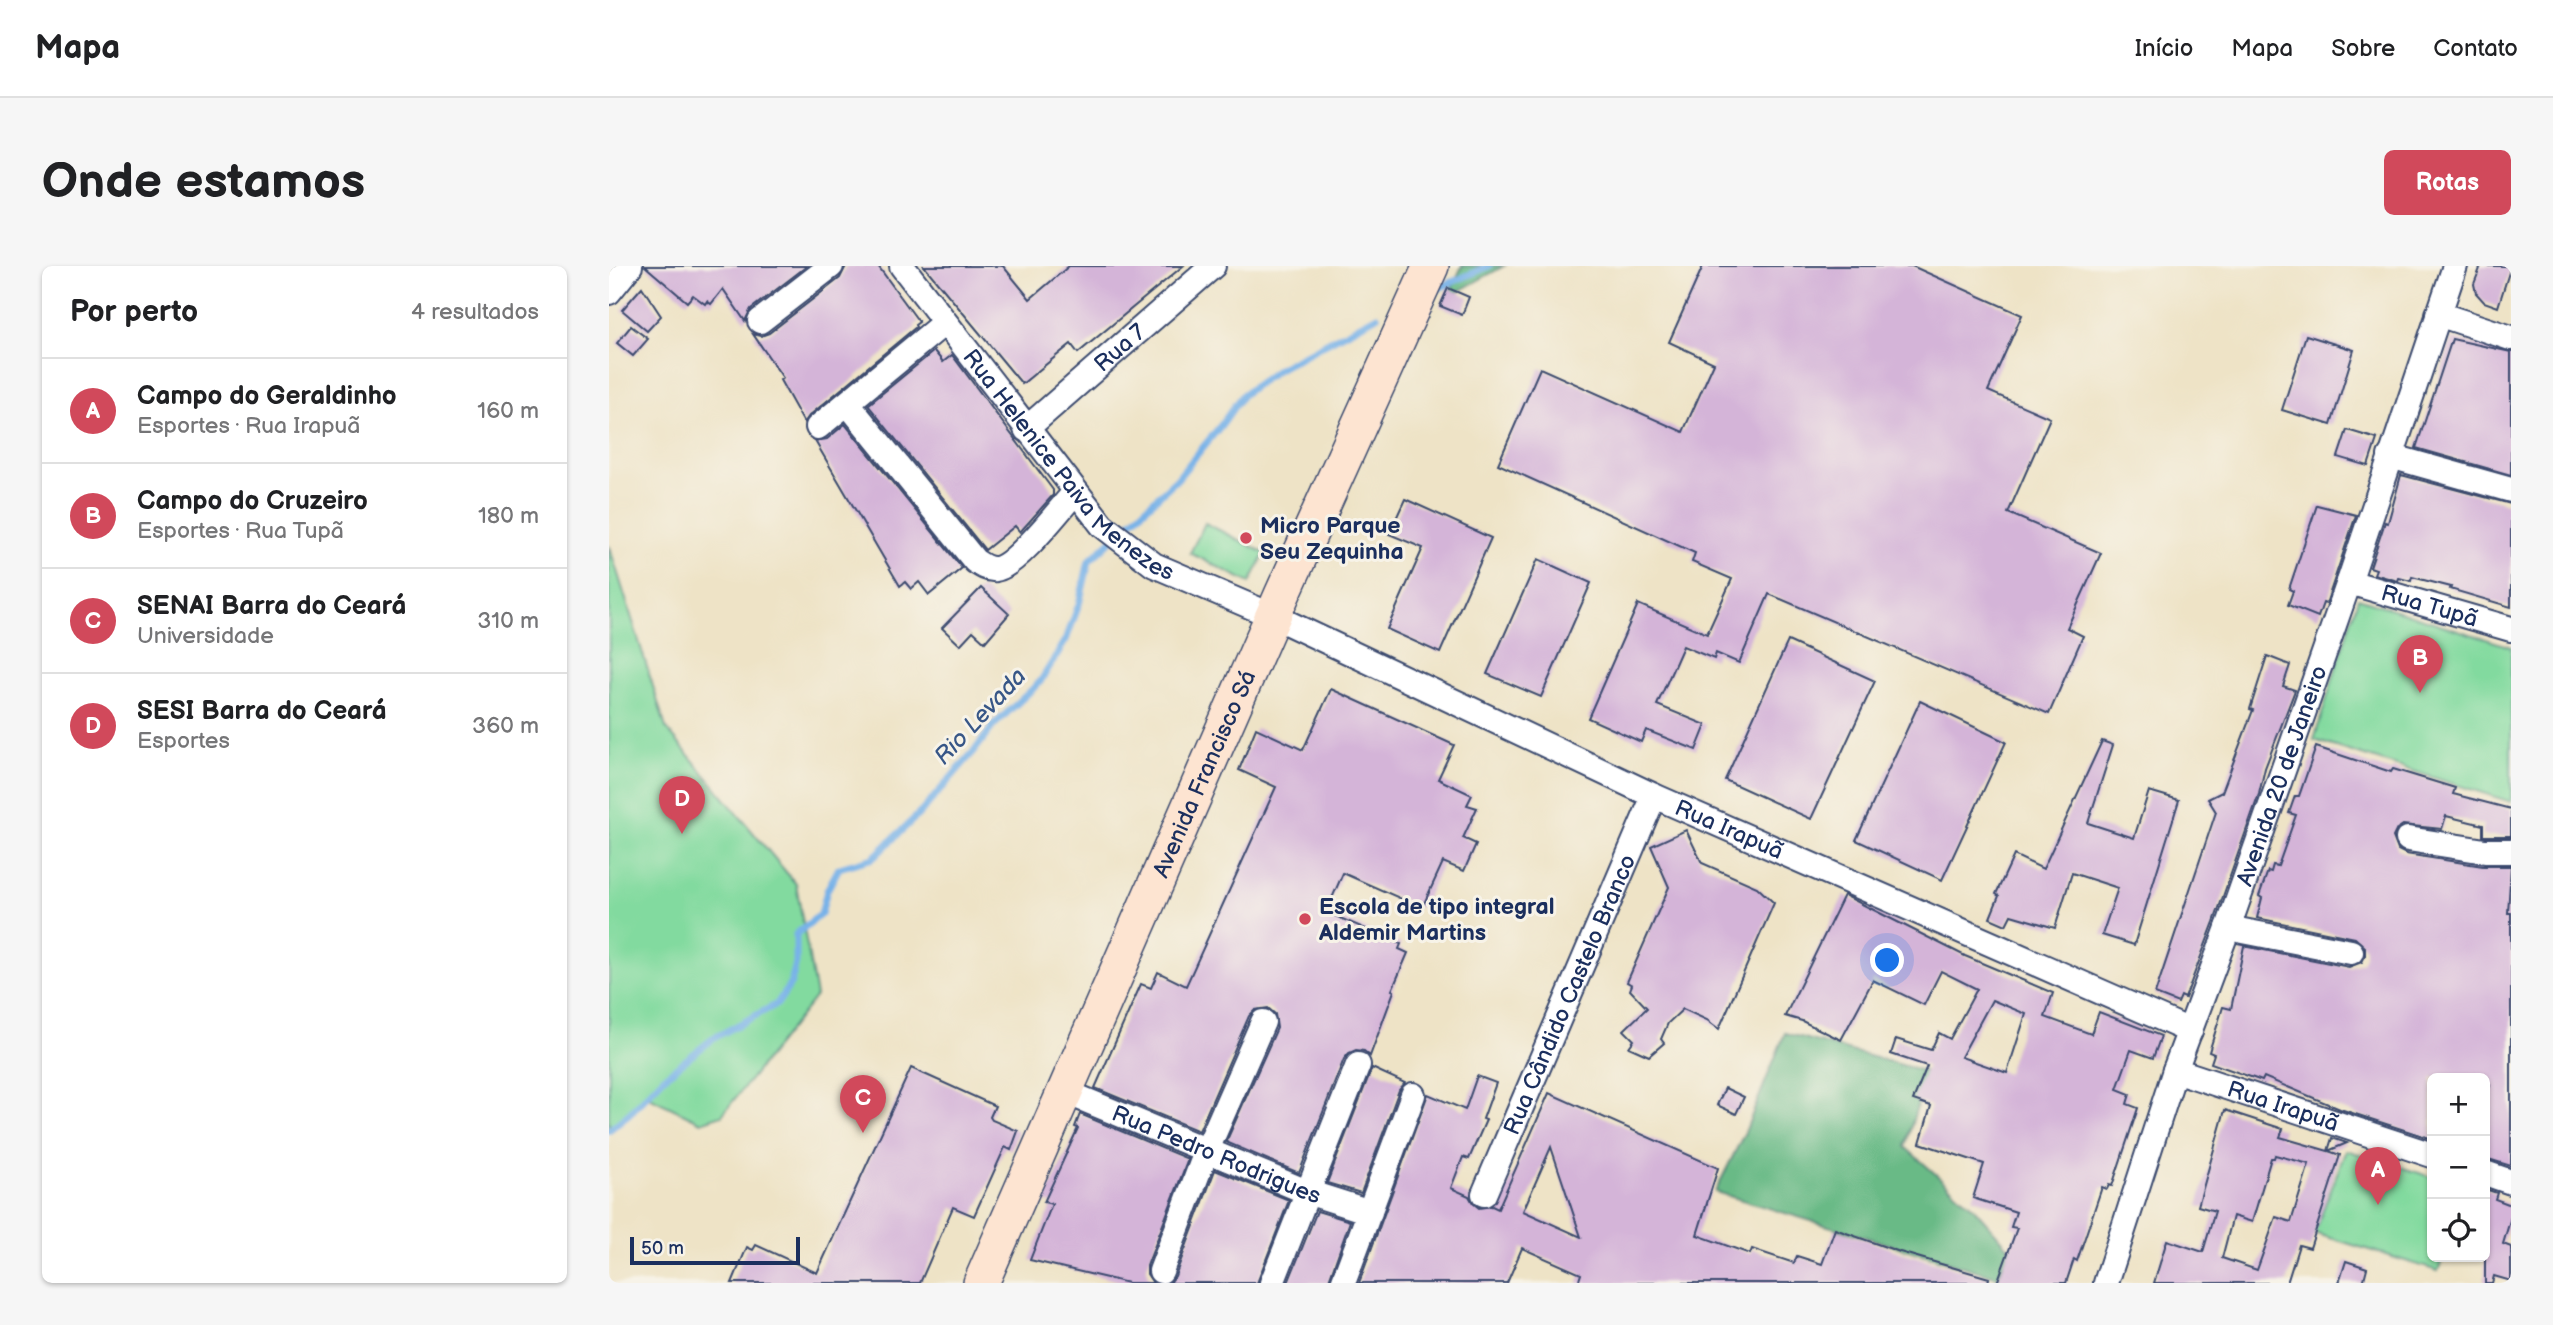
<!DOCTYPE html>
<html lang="pt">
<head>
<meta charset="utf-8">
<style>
  :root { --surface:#fff; --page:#f6f6f6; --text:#202124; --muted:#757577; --line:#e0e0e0; --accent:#d1495b }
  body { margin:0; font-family:"Balsamiq Sans",sans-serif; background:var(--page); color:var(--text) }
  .controls { position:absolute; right:21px; bottom:21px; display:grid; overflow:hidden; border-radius:10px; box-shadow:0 2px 5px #0004 }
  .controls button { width:63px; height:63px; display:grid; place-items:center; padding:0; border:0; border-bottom:2px solid var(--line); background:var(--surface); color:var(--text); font:35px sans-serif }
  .scale { position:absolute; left:21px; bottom:18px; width:170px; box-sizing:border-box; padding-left:7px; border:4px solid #1b2f5e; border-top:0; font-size:19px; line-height:24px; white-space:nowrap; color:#1b2f5e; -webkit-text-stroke:5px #f7f3e8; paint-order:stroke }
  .you { position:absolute; left:1279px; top:695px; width:24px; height:24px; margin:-18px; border:5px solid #fff; border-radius:50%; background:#1a73e8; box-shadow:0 0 0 10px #1a73e833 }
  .badge { display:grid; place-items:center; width:46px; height:46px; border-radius:50%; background:var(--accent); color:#fff; font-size:23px; font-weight:700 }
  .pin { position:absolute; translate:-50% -58px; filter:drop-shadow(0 2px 4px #0008) }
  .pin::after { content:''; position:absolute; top:37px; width:24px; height:21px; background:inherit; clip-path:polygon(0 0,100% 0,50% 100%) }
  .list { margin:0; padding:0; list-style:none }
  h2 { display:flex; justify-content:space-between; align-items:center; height:91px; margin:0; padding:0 28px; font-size:30px }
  h2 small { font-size:23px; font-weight:400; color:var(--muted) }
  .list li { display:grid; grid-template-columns:46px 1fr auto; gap:21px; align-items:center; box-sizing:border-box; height:105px; padding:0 28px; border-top:2px solid var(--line) }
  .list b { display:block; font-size:26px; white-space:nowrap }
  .list p { margin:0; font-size:23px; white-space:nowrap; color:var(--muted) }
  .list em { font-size:23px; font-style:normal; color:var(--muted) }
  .icon { flex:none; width:38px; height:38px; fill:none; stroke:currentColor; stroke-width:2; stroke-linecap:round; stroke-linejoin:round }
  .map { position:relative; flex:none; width:1902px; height:1017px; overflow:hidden; border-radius:10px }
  header { display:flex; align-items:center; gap:42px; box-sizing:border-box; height:98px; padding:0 35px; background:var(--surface); border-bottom:2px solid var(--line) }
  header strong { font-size:33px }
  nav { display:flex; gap:38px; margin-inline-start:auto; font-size:24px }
  .intro { display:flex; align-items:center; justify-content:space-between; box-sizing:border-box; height:168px; padding:0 42px }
  h1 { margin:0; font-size:49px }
  .button { padding:18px 32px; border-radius:10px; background:var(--accent); color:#fff; font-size:24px; font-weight:700 }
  main { display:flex; gap:42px; padding:0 42px }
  aside { flex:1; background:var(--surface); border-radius:10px; box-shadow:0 2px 5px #0004 }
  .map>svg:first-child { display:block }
  .green { fill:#82da9f; stroke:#4e847e; stroke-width:2 }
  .forest { fill:#69ba86; stroke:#427472; stroke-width:2 }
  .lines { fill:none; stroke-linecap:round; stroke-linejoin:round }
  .stream { stroke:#78b2e8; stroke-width:7 }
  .building { fill:#d4b4d8; fill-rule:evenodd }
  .minor-casing { stroke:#3b4a6e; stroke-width:28 }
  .secondary-casing { stroke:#3b4a6e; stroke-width:38 }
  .minor { stroke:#fff; stroke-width:24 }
  .secondary { stroke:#fde4d1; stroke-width:35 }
  .poi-dot { fill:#d1495b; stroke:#f7f3e8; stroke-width:2.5 }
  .labels { text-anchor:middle; stroke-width:6; stroke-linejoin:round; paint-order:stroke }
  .street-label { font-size:23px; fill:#1b2f5e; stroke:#f7f3e8 }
  .poi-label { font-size:23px; font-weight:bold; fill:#1b2f5e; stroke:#f7f3e8; text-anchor:start }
  .water-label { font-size:24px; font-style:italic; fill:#375687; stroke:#f7f3e8 }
</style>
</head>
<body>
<header>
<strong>Mapa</strong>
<nav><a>Início</a><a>Mapa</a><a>Sobre</a><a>Contato</a></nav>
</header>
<div class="intro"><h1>Onde estamos</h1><a class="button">Rotas</a></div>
<main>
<aside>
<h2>Por perto<small>4 resultados</small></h2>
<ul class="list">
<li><span class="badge">A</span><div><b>Campo do Geraldinho</b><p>Esportes · Rua Irapuã</p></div><em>160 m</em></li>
<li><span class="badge">B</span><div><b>Campo do Cruzeiro</b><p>Esportes · Rua Tupã</p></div><em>180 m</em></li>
<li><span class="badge">C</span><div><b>SENAI Barra do Ceará</b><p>Universidade</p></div><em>310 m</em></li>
<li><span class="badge">D</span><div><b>SESI Barra do Ceará</b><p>Esportes</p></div><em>360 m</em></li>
</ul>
</aside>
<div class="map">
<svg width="1902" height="1017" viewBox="0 0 1902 1017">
  <rect width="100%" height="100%" fill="#f7f3e8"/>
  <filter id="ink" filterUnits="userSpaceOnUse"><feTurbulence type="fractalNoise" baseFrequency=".0143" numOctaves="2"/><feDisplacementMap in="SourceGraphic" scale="14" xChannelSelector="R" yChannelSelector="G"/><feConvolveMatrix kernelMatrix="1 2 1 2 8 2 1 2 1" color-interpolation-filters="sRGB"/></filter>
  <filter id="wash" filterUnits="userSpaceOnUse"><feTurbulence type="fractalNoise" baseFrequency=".00686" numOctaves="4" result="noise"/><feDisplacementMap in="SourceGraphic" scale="28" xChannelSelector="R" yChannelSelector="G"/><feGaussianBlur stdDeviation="1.57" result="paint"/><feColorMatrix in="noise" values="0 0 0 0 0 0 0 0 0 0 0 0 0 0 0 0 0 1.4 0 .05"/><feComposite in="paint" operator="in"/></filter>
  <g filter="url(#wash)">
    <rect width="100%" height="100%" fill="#eee3c6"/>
    <g class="green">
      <polygon points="596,257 656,287 641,317 581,287"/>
      <polygon points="0,279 57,462 187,618 207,730 113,849 92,856 38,830 0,864"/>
      <polygon points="1749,332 1902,381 1902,536 1705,474"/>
      <polygon points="1737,884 1823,911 1823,991 1834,991 1829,1005 1705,967"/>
    </g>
    <g class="forest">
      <polygon points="853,0 895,0 839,31"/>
      <polygon points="1176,767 1318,806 1296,881 1365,942 1401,983 1389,1011 1106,926 1136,866"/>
    </g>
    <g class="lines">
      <g class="stream">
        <polyline points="823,25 880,0"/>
        <polyline points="0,864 22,846 55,811 105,772 168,738 182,717 187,697 187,668 212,648 218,624 230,602 264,592 313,545 366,484 385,459 431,416 457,374 470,338 480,295 568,213 613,158 633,129 669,103 768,50"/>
      </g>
    </g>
    <g id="blocks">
      <g class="building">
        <polygon points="36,0 198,0 142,43 136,55 114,23 102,38 98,35 96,38 84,29 78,36"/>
        <polygon points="237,0 269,0 310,56 306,59 307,61 200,150 195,157 171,114 174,112 144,68 152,70 160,67 231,12"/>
        <polygon points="315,0 394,0 421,33 460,0 574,0 469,87 462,78 413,118"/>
        <polygon points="1094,0 1303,0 1413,49 1379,125 1441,152 1399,247 1492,287 1458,362 1474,370 1440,448 1160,328 1130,397 1107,387 1105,393 1074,380 1048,439 1097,459 1087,484 1037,464 1032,476 979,452 1029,338 1098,368 1123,313 1083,296 1086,287 889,198 931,102 1074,166 1105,97 1060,76"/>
        <polygon points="1872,0 1902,0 1889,41 1875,36 1867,27 1865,18"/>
        <polygon points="33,21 52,50 38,65 13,44"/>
        <polygon points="839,22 860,31 853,49 831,40"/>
        <polygon points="22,60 39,73 24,90 8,77"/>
        <polygon points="1697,69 1745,84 1722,159 1673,144"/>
        <polygon points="1843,73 1902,86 1902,209 1807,182"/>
        <polygon points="325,85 334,96 343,89 444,224 444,229 411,266 406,260 376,284 259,139"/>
        <polygon points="236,158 353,302 320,329 310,316 302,323 296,316 291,320 206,175 218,173"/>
        <polygon points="1738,164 1768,173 1759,200 1729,191"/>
        <polygon points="1792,209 1902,238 1902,341 1841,323 1842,321 1803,311 1802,315 1790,312 1789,315 1765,308 1767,303 1761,301 1776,256 1779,257"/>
        <polygon points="796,233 882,272 831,387 778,363 814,282 780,268"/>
        <polygon points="1708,239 1747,249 1717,338 1714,337 1709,351 1679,339 1684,325 1680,323"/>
        <polygon points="929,293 982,317 932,431 878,408"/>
        <polygon points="372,322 400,348 376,376 364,365 351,379 333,362"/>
        <polygon points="1179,375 1266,415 1202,553 1116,514"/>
        <polygon points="1658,390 1681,399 1674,420 1686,424 1656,502 1650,528 1605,656 1576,732 1572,730 1569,737 1546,728 1607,546 1599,533 1613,526 1644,444 1641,443"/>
        <polygon points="722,423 845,479 829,513 863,529 858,539 868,542 854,572 867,578 855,605 834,596 813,642 734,607 717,646 792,678 790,683 799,687 783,724 785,725 761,790 755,785 747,784 740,787 735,793 690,907 617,876 668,762 666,748 659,742 646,744 640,750 590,865 486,822 532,718 542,722 549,706 577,720 667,521 630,504 647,462 694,484"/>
        <polygon points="1311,435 1397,476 1333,614 1247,574"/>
        <polygon points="1493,475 1504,479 1479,557 1525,572 1540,525 1570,534 1525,679 1493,669 1509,622 1463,607 1446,662 1402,649 1397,659 1381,652 1390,630 1387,628 1405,589 1434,603"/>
        <polygon points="1707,481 1782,506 1784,503 1846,522 1844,528 1902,543 1902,570 1874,570 1874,559 1837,550 1833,563 1794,559 1788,563 1784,571 1789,584 1797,588 1874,600 1902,600 1899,647 1902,647 1902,900 1876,892 1876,834 1881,819 1876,817 1876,812 1823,812 1823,873 1731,843 1655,811 1653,815 1602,797 1605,788 1600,786 1614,741 1622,743 1635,680 1740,701 1753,696 1756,690 1756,681 1746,672 1648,652 1653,632 1650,630 1659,605 1662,606 1664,599 1669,600 1687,549 1680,547 1686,530 1690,530"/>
        <polygon points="1077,564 1093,597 1148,621 1165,637 1110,763 1098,754 1074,743 1059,757 1052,773 1055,777 1040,790 1020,781 1025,774 1015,764 1038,742 1021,724 1023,719 1018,716 1060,621 1042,580"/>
        <path d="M1235 629 1356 690 1444 727 1436 751 1482 768 1490 746 1552 770 1544 792 1522 784 1508 823 1521 828 1518 838 1529 842 1503 920 1500 919 1498 923 1493 921 1468 995 1465 993 1457 1017H1388L1408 962 1402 961 1407 946 1364 932 1375 898 1311 877 1322 840 1304 834 1318 800 1282 788 1287 773 1322 784 1330 767 1341 773 1368 723 1332 705 1315 739 1264 714 1232 774 1193 755 1176 750ZM1383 734 1417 748 1398 807 1352 791Z"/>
        <polygon points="302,802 386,840 381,851 383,854 409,865 402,884 396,881 365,950 344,941 311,1017 123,1017 138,981 144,984 147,979 208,1007"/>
        <polygon points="763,802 796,817 790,824 752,927 718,917"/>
        <path d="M868 810 887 817 874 853 877 854 860 893 854 891 842 922 860 930 864 937 870 942 883 940 889 943 940 827 1109 902 1088 969 1141 988 1143 983 1185 997 1188 990 1213 998 1226 963 1291 986 1380 1012 1379 1017H969L972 1008 913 982 898 1017H750L819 828 856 844ZM942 881 972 971 914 945Z"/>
        <polygon points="1116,822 1135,831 1127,848 1108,839"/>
        <path d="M1616 844 1674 863 1671 871 1719 885 1723 872 1738 877 1719 885 1731 889 1701 982 1690 979 1678 1017H1545L1558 974 1594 986 1606 945 1589 940ZM1666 889 1700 898 1682 956 1667 951 1648 1004 1613 992 1624 950 1643 956 1662 892H1665Z"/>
        <polygon points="471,848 579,893 538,1000 538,1008 544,1017 519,1017 421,994 443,938 435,936 469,862 466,861"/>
        <polygon points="606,904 680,934 648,1017 561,1017 566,1010"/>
        <polygon points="1876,923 1888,927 1886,933 1902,939 1902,951 1894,978 1902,981 1902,1015 1885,1010 1883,1017 1876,1017"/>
        <polygon points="708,945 741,955 719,1017 679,1017"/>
        <polygon points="1737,995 1758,1002 1754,1017 1730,1017"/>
      </g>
    </g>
  </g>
  <g filter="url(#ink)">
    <use href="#blocks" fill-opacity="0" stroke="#3b4a6e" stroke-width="2"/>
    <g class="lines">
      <defs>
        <g id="minor">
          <path id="s1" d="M293 0 493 259 545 299 664 350 1045 530 1581 765"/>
          <polyline points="0,26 21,0"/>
          <polyline points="1829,48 1902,72"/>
          <polyline points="151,55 222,0"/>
          <path d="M239 138 366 295C372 299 379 304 387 303 407 300 451 243 466 226"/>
          <polyline points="209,161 335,57"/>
          <path id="s2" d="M417 163 604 0"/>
          <polyline points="1781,190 1902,224"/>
          <path id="s3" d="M1740 316 1902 363"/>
          <polyline points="1799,573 1876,585 1902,585"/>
          <polyline points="1619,662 1742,686"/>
          <path id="s4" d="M1566 804 1823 889"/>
          <path id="s5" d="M457 826 698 926 761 946"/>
          <polyline points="1876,907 1902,916"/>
          <path id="s6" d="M875 928 1045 530"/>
          <polyline points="552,1005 597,886 654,756"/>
          <polyline points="663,1017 749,799"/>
          <polyline points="734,1017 804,829"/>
          <path id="s7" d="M1497 1017 1566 804 1619 662 1740 316 1846 0"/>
        </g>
        <g id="secondary">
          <path id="s8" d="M372 1017 673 329 822 0"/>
        </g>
      </defs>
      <use href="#minor" class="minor-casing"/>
      <use href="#secondary" class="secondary-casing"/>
      <use href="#minor" class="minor"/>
      <use href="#secondary" class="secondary"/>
    </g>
  </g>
  <g class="poi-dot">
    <circle cx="637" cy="272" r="7"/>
    <circle cx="696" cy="653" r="7"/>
  </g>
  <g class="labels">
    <g class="street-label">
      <text dy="8" stroke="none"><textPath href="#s2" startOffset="124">Rua 7</textPath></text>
      <text dy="8" stroke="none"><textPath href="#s1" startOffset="261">Rua Helenice Paiva Menezes</textPath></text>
      <text dy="8" stroke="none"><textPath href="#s3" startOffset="84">Rua Tupã</textPath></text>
      <text dy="8" stroke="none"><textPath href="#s8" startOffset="556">Avenida Francisco Sá</textPath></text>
      <text dy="8" stroke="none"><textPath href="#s7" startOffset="537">Avenida 20 de Janeiro</textPath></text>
      <text dy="8" stroke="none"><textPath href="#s1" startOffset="1026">Rua Irapuã</textPath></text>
      <text dy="8" stroke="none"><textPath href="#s6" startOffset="217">Rua Cândido Castelo Branco</textPath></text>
      <text dy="8" stroke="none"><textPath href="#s4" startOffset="114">Rua Irapuã</textPath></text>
      <text dy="8" stroke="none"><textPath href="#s5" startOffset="163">Rua Pedro Rodrigues</textPath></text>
    </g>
    <g class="poi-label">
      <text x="651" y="267">Micro Parque<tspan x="651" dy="26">Seu Zequinha</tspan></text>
      <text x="710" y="648">Escola de tipo integral<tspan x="710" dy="26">Aldemir Martins</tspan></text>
    </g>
    <g class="water-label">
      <text transform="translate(371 450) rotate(-47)" y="8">Rio Levada</text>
    </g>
  </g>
</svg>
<div class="controls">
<button>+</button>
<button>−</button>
<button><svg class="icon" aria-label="locate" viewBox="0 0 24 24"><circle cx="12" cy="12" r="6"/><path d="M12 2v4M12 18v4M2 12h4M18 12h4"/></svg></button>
</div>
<div class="scale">50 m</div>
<div class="you"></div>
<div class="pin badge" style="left:1769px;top:939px">A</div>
<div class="pin badge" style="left:1811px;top:427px">B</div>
<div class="pin badge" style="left:254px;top:867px">C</div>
<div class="pin badge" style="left:73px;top:568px">D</div>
</div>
</main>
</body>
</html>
